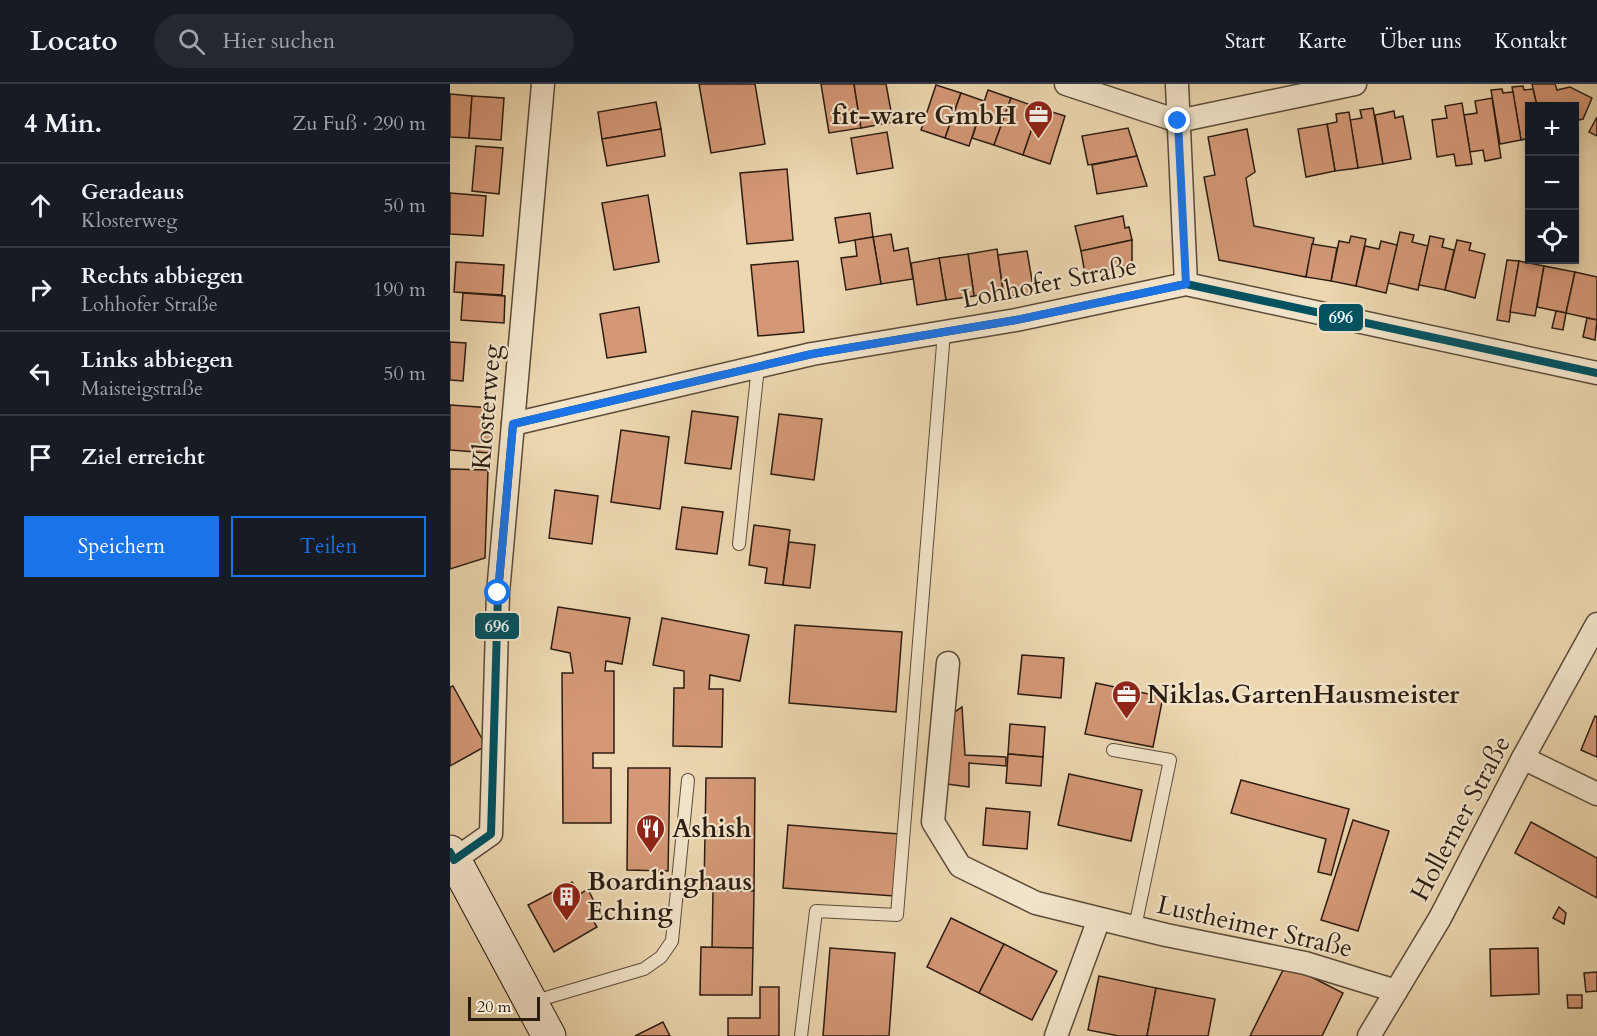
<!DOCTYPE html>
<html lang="de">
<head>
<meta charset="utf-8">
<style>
  :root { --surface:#171b24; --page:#242831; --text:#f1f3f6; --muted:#9ea1a6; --line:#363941; --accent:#1a73e8 }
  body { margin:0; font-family:Cardo,serif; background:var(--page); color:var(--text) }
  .controls { position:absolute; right:18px; top:18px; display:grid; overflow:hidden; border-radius:0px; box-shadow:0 3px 9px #0003 }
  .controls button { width:54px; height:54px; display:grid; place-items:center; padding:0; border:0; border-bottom:2px solid var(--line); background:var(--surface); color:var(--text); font:30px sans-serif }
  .scale { position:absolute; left:18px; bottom:15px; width:72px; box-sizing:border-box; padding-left:6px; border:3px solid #2b1c10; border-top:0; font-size:16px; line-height:21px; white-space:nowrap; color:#2b1c10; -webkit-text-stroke:4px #f3e5cc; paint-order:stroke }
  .stop { position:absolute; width:18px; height:18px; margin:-14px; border:4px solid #1a73e8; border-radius:50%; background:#fff }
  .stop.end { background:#1a73e8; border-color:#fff; box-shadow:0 2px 6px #0008 }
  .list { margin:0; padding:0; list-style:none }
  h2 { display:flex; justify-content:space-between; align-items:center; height:78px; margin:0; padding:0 24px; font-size:26px }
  h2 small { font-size:20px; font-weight:400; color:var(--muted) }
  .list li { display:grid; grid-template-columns:39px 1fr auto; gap:18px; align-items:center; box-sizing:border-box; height:84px; padding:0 24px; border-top:2px solid var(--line) }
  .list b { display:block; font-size:22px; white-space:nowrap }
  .list p { margin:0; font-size:20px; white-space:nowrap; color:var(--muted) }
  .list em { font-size:20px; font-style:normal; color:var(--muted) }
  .actions { display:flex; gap:12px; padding:18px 24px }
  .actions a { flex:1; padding:14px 0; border:2px solid var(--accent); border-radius:0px; text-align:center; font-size:21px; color:var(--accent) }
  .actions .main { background:var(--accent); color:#fff }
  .icon { flex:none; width:33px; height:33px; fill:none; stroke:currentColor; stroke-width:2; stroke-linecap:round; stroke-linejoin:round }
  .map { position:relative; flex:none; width:1147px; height:952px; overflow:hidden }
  header { display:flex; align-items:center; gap:36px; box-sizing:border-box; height:84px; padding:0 30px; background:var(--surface); border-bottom:2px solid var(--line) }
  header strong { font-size:28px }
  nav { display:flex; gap:33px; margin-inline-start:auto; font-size:21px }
  .search { width:420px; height:54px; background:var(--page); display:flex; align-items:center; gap:15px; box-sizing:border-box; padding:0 21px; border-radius:33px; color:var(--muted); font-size:22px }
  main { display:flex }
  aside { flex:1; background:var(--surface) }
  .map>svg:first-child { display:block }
  .building { fill:#d49877; stroke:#2b1c10; stroke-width:1.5 }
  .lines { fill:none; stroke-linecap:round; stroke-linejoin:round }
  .service-casing { stroke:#5b4b38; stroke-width:14 }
  .minor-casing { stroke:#5b4b38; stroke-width:25 }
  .secondary-casing { stroke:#2b1c10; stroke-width:35 }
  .service { stroke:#f3e5cc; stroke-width:12 }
  .minor { stroke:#f3e5cc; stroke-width:22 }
  .secondary { stroke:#f3e5cc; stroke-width:33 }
  .bus-1-casing { stroke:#f3e5cc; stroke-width:12 }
  .bus-1 { stroke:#005262; stroke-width:8 }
  .route { stroke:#1a73e8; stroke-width:8 }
  .labels { text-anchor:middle; stroke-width:4.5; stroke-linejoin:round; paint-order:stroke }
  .poi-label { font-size:26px; font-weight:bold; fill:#2b1c10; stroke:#f3e5cc; text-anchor:start }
  .street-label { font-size:26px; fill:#2b1c10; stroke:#f3e5cc }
  .line-badge { stroke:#f3e5cc; stroke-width:2 }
  .badge-label { font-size:16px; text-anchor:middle; font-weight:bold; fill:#fff }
</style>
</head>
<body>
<header>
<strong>Locato</strong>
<div class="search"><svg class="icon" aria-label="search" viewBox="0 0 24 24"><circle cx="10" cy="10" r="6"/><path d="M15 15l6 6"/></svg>Hier suchen</div>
<nav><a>Start</a><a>Karte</a><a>Über uns</a><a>Kontakt</a></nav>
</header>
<main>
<aside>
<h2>4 Min.<small>Zu Fuß · 290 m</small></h2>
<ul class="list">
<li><svg class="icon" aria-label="ahead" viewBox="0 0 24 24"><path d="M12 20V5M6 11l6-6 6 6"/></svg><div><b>Geradeaus</b><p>Klosterweg</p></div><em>50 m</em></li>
<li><svg class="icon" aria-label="right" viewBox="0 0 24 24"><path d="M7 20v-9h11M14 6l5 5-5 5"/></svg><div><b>Rechts abbiegen</b><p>Lohhofer Straße</p></div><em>190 m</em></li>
<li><svg class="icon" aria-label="left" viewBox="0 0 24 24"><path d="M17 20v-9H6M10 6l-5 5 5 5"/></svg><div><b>Links abbiegen</b><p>Maisteigstraße</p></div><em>50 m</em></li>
<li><svg class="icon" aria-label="arrive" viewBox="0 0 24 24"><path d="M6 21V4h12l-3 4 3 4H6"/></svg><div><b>Ziel erreicht</b></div></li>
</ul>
<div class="actions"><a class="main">Speichern</a><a>Teilen</a></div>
</aside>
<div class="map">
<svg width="1147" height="952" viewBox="0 0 1147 952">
  <rect width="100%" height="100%" fill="#ecd7b0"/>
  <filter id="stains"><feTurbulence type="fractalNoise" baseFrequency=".00333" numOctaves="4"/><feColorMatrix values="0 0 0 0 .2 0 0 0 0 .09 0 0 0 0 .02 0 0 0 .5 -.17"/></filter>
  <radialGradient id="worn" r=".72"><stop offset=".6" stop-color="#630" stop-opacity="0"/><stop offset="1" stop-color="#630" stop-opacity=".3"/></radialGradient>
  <g class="building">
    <polygon points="249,0 305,0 315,60 261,69"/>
    <polygon points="371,0 404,0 411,44 379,49"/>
    <polygon points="404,0 436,0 443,38 411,44"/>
    <polygon points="1082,0 1105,0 1107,6 1120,3 1142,14 1133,35 1124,37 1124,22 1087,22"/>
    <polygon points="486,1 511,9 495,54 471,46"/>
    <polygon points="1073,2 1074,6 1083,5 1087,22 1080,22 1080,54 1071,56 1062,3"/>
    <polygon points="1052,5 1053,9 1063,8 1071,56 1050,60 1041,6"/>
    <polygon points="538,6 561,14 544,61 522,54"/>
    <polygon points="511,9 534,17 519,62 495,54"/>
    <polygon points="0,10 22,12 19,54 0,53"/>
    <polygon points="22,12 54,14 51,56 19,54"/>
    <polygon points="561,14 589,24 573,71 544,61"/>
    <polygon points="1042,14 1051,74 1035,77 1033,66 1020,68 1014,31 1027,29 1025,17"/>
    <polygon points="206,18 211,45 152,55 148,28"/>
    <polygon points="1012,19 1022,80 1006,82 1004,70 987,73 982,36 997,34 995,22"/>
    <polygon points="589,24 615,32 600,80 573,71"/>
    <polygon points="923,24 933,80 908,84 900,36 912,34 910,26"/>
    <polygon points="944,27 945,34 953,32 961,75 933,80 925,31"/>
    <polygon points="899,28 908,84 885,87 877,40 887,38 886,30"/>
    <polygon points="1147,33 1147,52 1139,48"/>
    <polygon points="877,40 885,87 856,93 848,45"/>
    <polygon points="678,44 687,72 638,81 632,52"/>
    <polygon points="211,45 215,72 157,82 152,55"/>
    <polygon points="797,45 805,88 796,94 804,142 864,154 856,193 769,176 754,93 765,91 758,53"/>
    <polygon points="437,48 443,84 407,90 401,54"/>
    <polygon points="26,62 53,64 49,110 22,107"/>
    <polygon points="687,72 697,102 647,110 642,81"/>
    <polygon points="337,85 343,156 297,160 290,89"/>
    <polygon points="0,109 36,112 33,152 0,150"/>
    <polygon points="198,111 209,178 164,186 152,119"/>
    <polygon points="420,129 423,153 389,159 385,134"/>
    <polygon points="673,132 675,144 679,143 682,156 631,167 625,142"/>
    <polygon points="950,148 964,151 962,158 978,162 968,206 938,199"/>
    <polygon points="441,150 444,167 458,164 463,195 431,200 423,153"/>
    <polygon points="901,152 916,155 906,202 881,197 889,157 899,159"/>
    <polygon points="980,152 994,155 992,163 1004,166 995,206 969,201"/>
    <polygon points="423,153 431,200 396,206 391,174 407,172 405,156"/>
    <polygon points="682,156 682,181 635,190 631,167"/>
    <polygon points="1007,156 1021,159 1019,166 1035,170 1025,214 995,206"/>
    <polygon points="931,157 947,161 936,209 906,202 915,162 929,165"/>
    <polygon points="862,160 887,164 881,197 856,193"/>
    <polygon points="547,165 553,207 524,212 518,170"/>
    <polygon points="577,167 584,208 554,213 548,171"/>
    <polygon points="518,170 524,212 496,216 489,174"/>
    <polygon points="489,174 496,216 467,221 461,179"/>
    <polygon points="1057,176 1069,177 1059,238 1047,236"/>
    <polygon points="348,177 354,248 308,252 301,181"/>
    <polygon points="1069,177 1094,182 1085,232 1060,228"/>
    <polygon points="6,178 54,181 52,211 4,208"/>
    <polygon points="1094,182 1125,188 1116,229 1087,223"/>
    <polygon points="1125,188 1147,193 1147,236 1116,229"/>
    <polygon points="13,209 55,212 54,239 11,236"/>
    <polygon points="189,223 196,268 157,274 150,230"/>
    <polygon points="1106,227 1116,229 1113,246 1102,244"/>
    <polygon points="1137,234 1147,236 1145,256 1133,253"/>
    <polygon points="0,258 16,259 13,297 0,296"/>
    <polygon points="0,321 43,324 39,369 0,366"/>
    <polygon points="242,327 288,333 281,385 235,379"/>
    <polygon points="329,330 372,335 364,396 321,390"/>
    <polygon points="171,346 219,353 210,425 161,418"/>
    <polygon points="0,385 38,386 35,474 0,485"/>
    <polygon points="105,406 148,412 142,460 99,454"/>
    <polygon points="232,423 273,428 267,470 226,465"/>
    <polygon points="304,441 340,446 333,501 315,499 317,484 299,481"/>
    <polygon points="339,458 365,461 360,504 333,501"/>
    <polygon points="108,523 180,534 172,580 156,577 155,587 164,587 164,669 143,669 143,684 161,684 161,739 113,739 112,589 123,589 120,569 101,565"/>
    <polygon points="212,534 299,551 290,597 260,591 259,605 273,605 272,663 223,662 224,604 234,604 234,587 203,581"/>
    <polygon points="345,541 452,548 446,628 339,619"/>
    <polygon points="572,571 614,574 611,614 568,610"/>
    <polygon points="646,599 713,613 703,663 635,650"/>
    <polygon points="3,602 36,662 0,682 0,603"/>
    <polygon points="512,623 515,671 556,673 556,682 519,679 519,703 497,700 501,631"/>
    <polygon points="1145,632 1147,633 1147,673 1131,666"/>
    <polygon points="560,640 595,643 593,673 558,670"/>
    <polygon points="558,670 593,673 591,702 556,699"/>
    <polygon points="178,684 220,684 218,787 177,786"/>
    <polygon points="619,690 692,706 681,757 608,741"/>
    <polygon points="256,694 305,694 304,807 254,806"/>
    <polygon points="791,696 899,725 881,791 868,788 876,755 781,729"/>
    <polygon points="536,724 580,728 577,765 533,761"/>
    <polygon points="903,736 939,747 908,847 871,836"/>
    <polygon points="1081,738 1147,774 1147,814 1065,769"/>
    <polygon points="338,741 449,750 444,812 333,804"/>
    <polygon points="122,798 130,810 138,805 148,826 141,833 147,843 104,868 78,821"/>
    <polygon points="263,806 304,807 303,864 262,864"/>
    <polygon points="1109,823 1116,829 1114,840 1103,834"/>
    <polygon points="501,834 554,860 529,909 477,883"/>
    <polygon points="554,860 607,887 582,936 529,909"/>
    <polygon points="251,863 303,864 302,911 250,911"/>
    <polygon points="380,864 445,869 439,952 373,952"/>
    <polygon points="1088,864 1089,910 1041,912 1040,865"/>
    <polygon points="836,880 893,909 872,952 800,952"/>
    <polygon points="1147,888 1147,907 1136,908 1134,889"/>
    <polygon points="649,892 706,904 697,952 669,952 638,946"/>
    <polygon points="310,903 329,903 329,952 278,952 278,934 310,934"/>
    <polygon points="706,904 765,915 758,952 697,952"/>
    <polygon points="1117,911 1132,911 1132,924 1118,924"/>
    <polygon points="213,938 220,952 185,952"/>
  </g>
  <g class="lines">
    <defs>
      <g id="service">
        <polyline points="289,460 308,283"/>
        <polyline points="663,666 720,676 685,843"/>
        <polyline points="82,918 194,885 211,873 222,857 238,696"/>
        <polyline points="351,952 366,827 447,831 494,248"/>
      </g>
      <g id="minor">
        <polyline points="616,0 728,37 905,0"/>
        <polyline points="727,0 736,200"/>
        <polyline points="63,340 362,270 566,236 736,200 1147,289"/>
        <polyline points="498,579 483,738 510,782 586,819 716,851 855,879 946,907"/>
        <polyline points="1073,674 1147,710"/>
        <polyline points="4,776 41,750 48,509 93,0"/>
        <polyline points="606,952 649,835"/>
        <polyline points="919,952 990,834 1073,674 1147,540"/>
      </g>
      <polyline id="secondary" points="0,768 99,952"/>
    </defs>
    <use href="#service" class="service-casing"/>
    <use href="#minor" class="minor-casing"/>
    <use href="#secondary" class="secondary-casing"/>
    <use href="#service" class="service"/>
    <use href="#minor" class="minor"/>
    <use href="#secondary" class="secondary"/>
    <defs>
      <polyline id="bus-1" points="0,768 4,776 41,750 48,509 63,340 362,270 566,236 736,200 1147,289"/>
    </defs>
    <use href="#bus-1" class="bus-1-casing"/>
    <use href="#bus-1" class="bus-1"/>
  </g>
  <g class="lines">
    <polyline class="route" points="48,509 63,340 362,270 566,236 736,200 728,37"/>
  </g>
  <defs>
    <symbol id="office-pin" viewBox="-11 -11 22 30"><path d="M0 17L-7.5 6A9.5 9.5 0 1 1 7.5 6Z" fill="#8f2418" stroke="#f3e5cc"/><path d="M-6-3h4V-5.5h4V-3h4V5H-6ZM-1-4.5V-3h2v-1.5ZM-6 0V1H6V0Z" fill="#fff"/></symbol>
    <symbol id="restaurant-pin" viewBox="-11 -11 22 30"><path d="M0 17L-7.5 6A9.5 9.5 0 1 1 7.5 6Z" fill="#8f2418" stroke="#f3e5cc"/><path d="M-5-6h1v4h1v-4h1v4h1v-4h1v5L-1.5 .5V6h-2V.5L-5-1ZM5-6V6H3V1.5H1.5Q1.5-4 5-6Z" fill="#fff"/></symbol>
    <symbol id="building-pin" viewBox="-11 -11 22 30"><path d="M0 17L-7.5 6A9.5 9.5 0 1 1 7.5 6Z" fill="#8f2418" stroke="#f3e5cc"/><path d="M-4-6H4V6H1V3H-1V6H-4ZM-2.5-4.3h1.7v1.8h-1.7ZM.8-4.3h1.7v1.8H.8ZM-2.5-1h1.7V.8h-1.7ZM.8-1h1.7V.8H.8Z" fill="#fff"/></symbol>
  </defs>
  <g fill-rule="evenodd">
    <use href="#office-pin" x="572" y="14" width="33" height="45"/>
    <use href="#office-pin" x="660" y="594" width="33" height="45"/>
    <use href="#restaurant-pin" x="184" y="728" width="33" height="45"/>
    <use href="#building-pin" x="100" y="796" width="33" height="45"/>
  </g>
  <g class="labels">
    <g class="poi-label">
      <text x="567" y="40" text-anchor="end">fit-ware GmbH</text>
      <text x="697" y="619">Niklas.GartenHausmeister</text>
      <text x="222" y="753">Ashish</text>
      <text x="137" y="806">Boardinghaus<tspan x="137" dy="30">Eching</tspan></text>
    </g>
    <g class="street-label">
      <text transform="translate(599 198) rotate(-11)" y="9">Lohhofer Straße</text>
      <text transform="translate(36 323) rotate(-85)" y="9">Klosterweg</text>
      <text transform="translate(1010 734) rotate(-62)" y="9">Hollerner Straße</text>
      <text transform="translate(805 842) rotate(13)" y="9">Lustheimer Straße</text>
    </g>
  </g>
  <g class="line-badge">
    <rect x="868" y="219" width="46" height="29" rx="6" fill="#005262"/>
    <rect x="24" y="528" width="46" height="28" rx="6" fill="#005262"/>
  </g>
  <g class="badge-label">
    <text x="891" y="239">696</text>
    <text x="47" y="548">696</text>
  </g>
  <rect width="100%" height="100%" filter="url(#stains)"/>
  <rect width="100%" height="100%" fill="url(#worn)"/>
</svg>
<div class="controls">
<button>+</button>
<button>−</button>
<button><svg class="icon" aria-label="locate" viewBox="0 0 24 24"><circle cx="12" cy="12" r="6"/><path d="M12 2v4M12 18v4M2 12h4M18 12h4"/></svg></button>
</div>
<div class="scale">20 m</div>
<div class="stop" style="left:48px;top:509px"></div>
<div class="stop end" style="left:728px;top:37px"></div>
</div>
</main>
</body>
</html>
